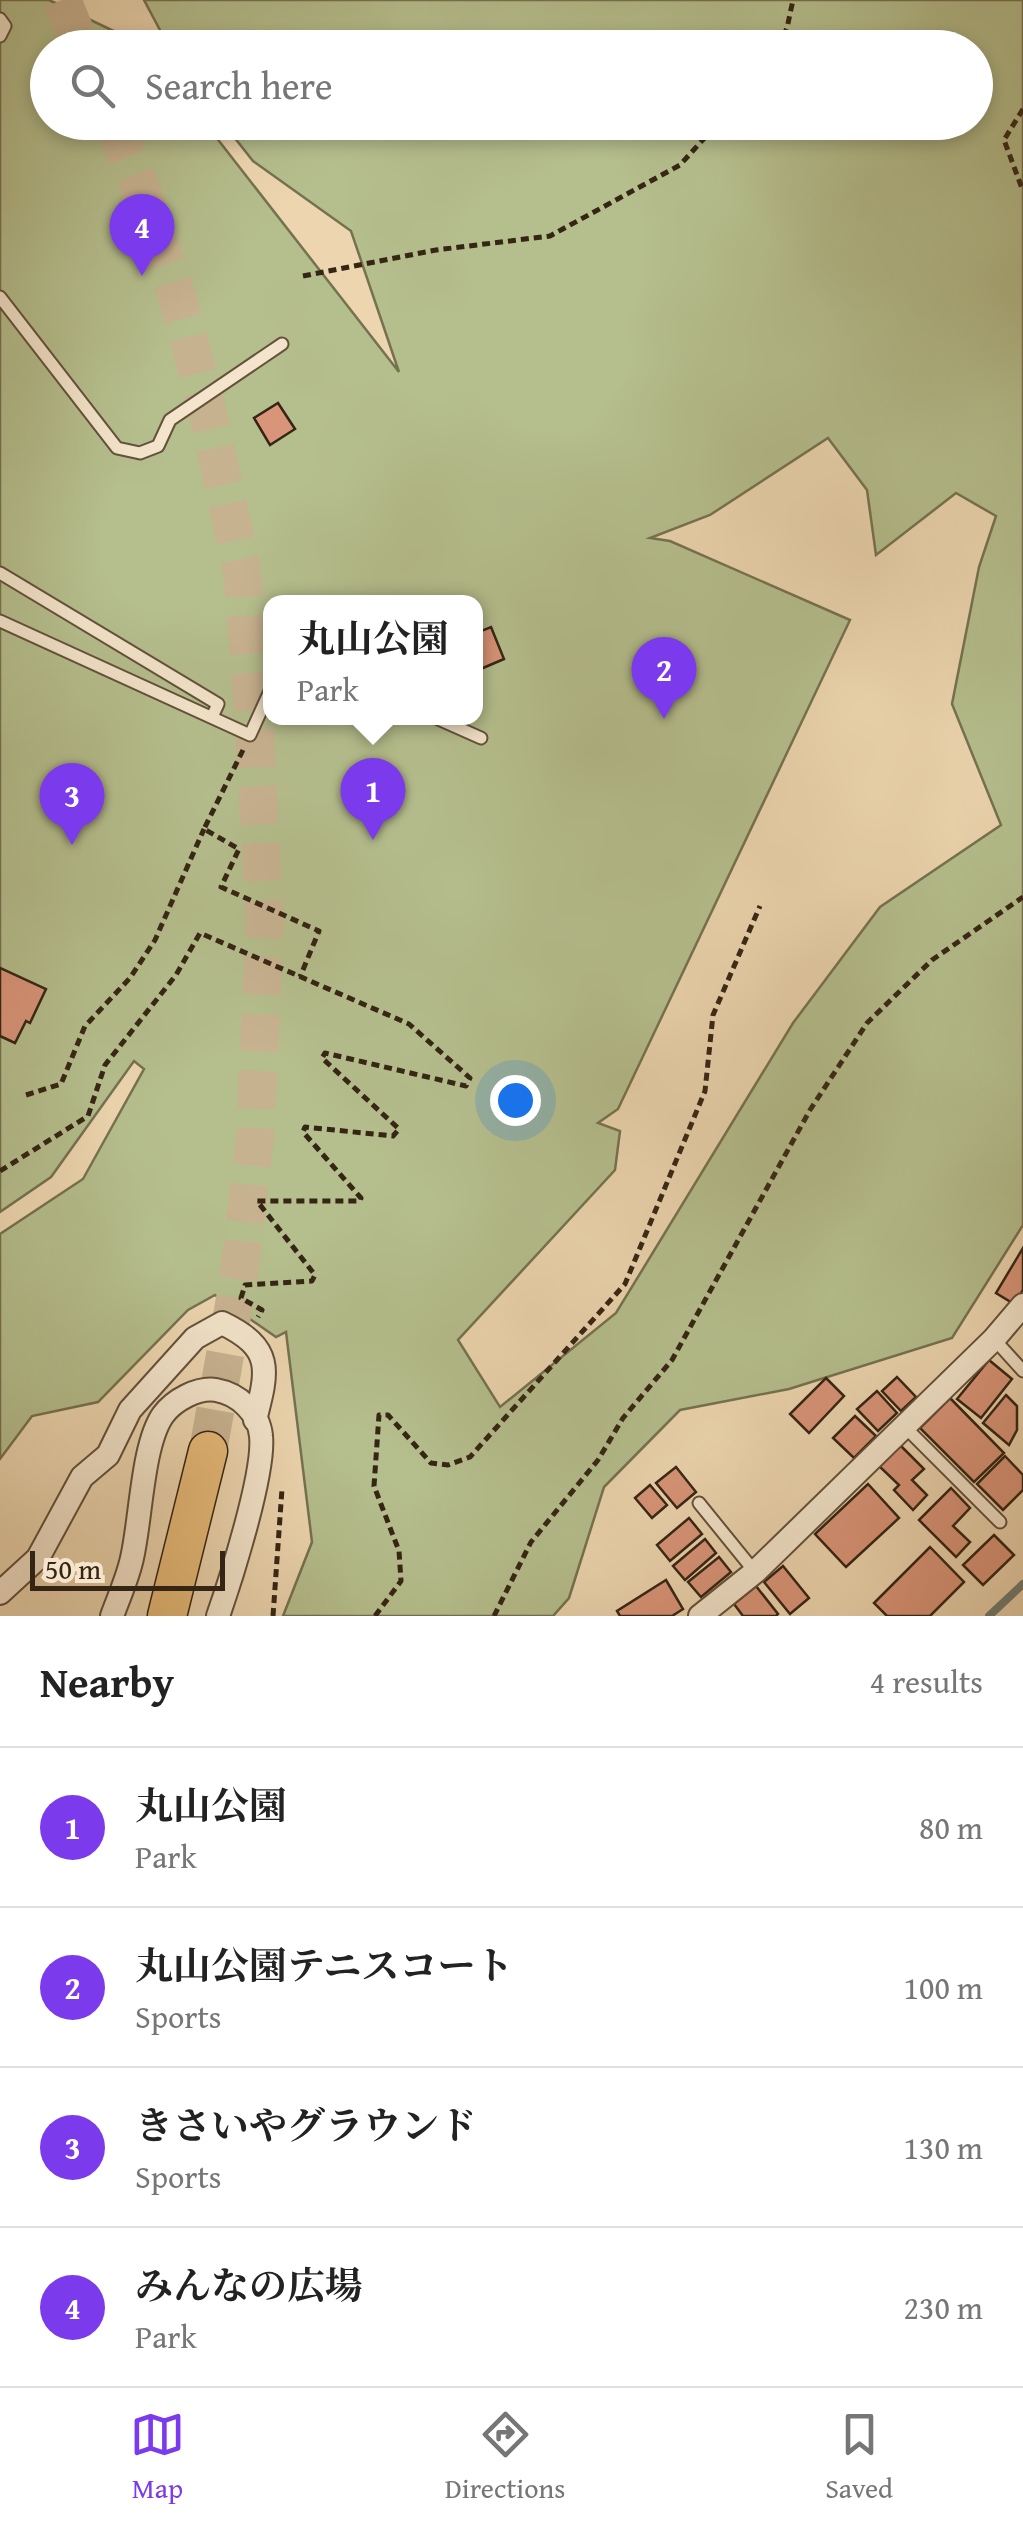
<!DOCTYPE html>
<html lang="en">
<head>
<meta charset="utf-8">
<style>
  :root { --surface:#fff; --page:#f6f6f6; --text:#222; --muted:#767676; --line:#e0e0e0; --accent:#7c3aed }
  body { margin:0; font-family:"Gentium Book Plus","Noto Serif JP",serif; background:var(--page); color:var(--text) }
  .scale { position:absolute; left:30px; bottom:25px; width:195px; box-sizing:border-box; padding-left:10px; border:5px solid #352514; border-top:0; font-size:28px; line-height:35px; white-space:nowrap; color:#352514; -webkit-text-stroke:8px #f3e4cb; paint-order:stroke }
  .you { position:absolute; left:515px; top:1100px; width:35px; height:35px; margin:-25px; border:8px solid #fff; border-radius:50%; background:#1a73e8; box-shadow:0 0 0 15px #1a73e833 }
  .badge { display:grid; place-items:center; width:65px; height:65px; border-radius:50%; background:var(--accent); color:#fff; font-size:32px; font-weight:700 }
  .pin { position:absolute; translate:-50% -82px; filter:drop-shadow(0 2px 5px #0008) }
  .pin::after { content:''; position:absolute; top:52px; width:35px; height:30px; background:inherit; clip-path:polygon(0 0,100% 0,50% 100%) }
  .popup { position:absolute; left:263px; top:595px; width:220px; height:130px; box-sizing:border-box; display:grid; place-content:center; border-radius:20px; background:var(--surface); filter:drop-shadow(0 2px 8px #0005); font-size:32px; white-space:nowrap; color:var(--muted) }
  .popup b { font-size:38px; color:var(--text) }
  .popup::after { content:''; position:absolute; left:50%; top:100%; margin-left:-20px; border:20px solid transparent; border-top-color:var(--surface) }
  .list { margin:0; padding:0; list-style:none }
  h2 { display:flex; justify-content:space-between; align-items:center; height:130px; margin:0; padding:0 40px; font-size:42px }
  h2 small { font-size:32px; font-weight:400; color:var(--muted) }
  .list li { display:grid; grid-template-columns:65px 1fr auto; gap:30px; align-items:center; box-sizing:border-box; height:160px; padding:0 40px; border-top:2px solid var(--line) }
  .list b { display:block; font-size:38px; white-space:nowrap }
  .list p { margin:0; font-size:32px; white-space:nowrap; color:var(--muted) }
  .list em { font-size:32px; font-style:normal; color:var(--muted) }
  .icon { flex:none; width:55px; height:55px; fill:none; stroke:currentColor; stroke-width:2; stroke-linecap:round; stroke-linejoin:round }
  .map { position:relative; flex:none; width:1023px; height:1616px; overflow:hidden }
  .search { position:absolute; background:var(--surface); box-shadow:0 5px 15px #0003; left:30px; right:30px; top:30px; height:110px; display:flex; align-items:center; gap:25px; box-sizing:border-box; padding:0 35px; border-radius:55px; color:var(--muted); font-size:38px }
  .sheet { height:770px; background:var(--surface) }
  nav { display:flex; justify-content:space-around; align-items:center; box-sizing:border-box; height:140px; border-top:2px solid var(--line); background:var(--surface); font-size:28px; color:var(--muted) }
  nav a { display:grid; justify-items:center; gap:5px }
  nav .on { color:var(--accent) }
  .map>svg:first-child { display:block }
  .green { fill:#b5be8d; stroke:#757250; stroke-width:2.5; fill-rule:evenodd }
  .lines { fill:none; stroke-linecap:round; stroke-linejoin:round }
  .stream { stroke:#717d72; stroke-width:8 }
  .building { fill:#d99579; stroke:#352514; stroke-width:2.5 }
  .trunk-tunnel { stroke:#c7b290; stroke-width:38; stroke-dasharray:38 19; stroke-linecap:butt }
  .service-casing { stroke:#63513b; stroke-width:15 }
  .minor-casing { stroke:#63513b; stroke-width:26 }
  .trunk-casing { stroke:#352514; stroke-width:41 }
  .path { stroke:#352514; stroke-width:5; stroke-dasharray:8 5; stroke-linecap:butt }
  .service { stroke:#f3e4cb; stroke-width:11 }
  .minor { stroke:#f3e4cb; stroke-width:22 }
  .trunk { stroke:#e6ba78; stroke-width:38 }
</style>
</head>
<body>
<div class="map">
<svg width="1023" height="1616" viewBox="0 0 1023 1616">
  <rect width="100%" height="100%" fill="#ecd5af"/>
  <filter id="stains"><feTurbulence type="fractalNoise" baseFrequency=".002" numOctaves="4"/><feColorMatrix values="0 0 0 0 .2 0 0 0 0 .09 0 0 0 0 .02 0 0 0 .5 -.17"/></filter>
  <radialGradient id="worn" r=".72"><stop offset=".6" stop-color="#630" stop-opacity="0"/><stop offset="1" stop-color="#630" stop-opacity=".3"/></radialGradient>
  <path class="green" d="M0 0H49L147 47 48 48V122L205 123 399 372 351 231 253 161 223 123 976 122V48L169 47 144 0H1023V1225L952 1338 789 1389 680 1410 604 1487 569 1598 553 1616H283L312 1542 286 1332 276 1337 215 1295 188 1310 98 1402 32 1416 0 1459V1234L83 1179 144 1069 134 1061 51 1177 0 1212ZM828 438 867 490 876 555 956 493 996 516 979 567 952 704 1001 825 880 907 793 1023 616 1313 500 1407 458 1340 615 1170 620 1131 598 1123 618 1109 850 620 670 541 650 538 710 515ZM270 602H476V718H270Z"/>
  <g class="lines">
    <polyline class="stream" points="989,1616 1023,1584"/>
  </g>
  <g class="building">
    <polygon points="278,403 295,429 270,445 254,418"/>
    <polygon points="491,627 504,659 476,671 476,633"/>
    <polygon points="0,968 46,989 30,1023 26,1021 15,1043 0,1036"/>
    <polygon points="1023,1248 1023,1290 1014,1304 996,1293"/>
    <polygon points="989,1360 1012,1379 981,1418 957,1399"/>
    <polygon points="897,1377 916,1397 901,1411 882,1391"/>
    <polygon points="826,1378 844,1396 809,1433 790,1414"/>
    <polygon points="877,1391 897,1413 878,1431 857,1409"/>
    <polygon points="1006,1395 1017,1406 1017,1430 1009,1445 983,1423"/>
    <polygon points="950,1398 1004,1453 974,1482 920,1428"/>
    <polygon points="855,1416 876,1436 854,1458 833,1438"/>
    <polygon points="900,1445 924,1469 912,1480 927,1495 913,1510 894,1490 899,1485 879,1466"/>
    <polygon points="1005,1456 1023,1475 1023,1490 1003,1510 977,1484"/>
    <polygon points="676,1467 696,1492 677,1508 656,1483"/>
    <polygon points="868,1484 899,1518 846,1567 815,1534"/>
    <polygon points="650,1485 667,1505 652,1518 635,1498"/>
    <polygon points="951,1488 970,1508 953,1526 970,1542 956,1557 919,1520"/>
    <polygon points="689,1518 702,1534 670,1561 657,1545"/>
    <polygon points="994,1535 1014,1555 983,1585 963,1565"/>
    <polygon points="705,1539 716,1553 685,1580 673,1566"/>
    <polygon points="930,1547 964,1582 930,1616 887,1616 874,1603"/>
    <polygon points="719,1557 731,1572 701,1597 688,1582"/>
    <polygon points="783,1566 809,1598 790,1614 764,1582"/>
    <polygon points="666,1580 683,1609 672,1616 620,1616 617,1611"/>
    <polygon points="756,1586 778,1614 776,1616 743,1616 734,1604"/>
  </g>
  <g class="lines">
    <g class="trunk-tunnel">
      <polyline points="62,0 82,48"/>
      <polyline points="113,122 139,184 180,306 208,414 242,570 253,702 265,922 255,1138 238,1282 208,1451"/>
    </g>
    <defs>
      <g id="service">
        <polyline points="0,19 5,26 0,36"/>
        <polyline points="0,297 117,448 140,453 158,446 170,420 282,344"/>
        <polyline points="0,573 218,704 212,717"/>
        <polyline points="0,621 250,735 270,691"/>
        <polyline points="436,718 481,738"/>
        <polyline points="994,1339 1023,1371"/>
        <polyline points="904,1426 1000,1522"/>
        <polyline points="699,1503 755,1572"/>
      </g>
      <g id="minor">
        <path d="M0 1593 38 1558 82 1477 108 1455 130 1410 195 1338 222 1323C274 1348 268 1370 255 1420"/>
        <path d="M112 1616C119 1597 128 1577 132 1558 141 1520 142 1445 163 1415 174 1400 198 1387 216 1390 239 1394 259 1413 261 1436 265 1472 231 1579 218 1616"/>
        <polyline points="700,1616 755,1572 994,1339 1023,1305"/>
      </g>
      <polyline id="trunk" points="167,1616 208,1451"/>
    </defs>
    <use href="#service" class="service-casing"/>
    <use href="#minor" class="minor-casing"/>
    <use href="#trunk" class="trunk-casing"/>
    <g class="path">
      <polyline points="778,48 787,28 793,0"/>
      <polyline points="1023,109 1004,140 1023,191"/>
      <polyline points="303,276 436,250 550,236 680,165 719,122"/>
      <polyline points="243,750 204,829 239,849 221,887 319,931 300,977"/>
      <polyline points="26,1095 61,1084 85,1026 130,978 155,940 204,829"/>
      <polyline points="0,1171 88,1116 105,1065 176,975 200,933 409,1024 470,1078 466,1086 325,1053 322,1058 399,1129 393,1136 305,1127 303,1132 361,1198 360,1201 257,1201 315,1275 312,1281 245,1285 241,1298 262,1310 258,1317"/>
      <polyline points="273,1616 282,1489"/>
      <polyline points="375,1616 401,1581 399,1551 374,1486 379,1415 388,1415 431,1463 448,1465 470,1457 625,1284 705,1091 713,1015 760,906"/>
      <polyline points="494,1616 531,1542 598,1460 623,1418 672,1360 810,1110 867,1023 932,960 1023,897"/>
    </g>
    <use href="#service" class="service"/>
    <use href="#minor" class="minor"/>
    <use href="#trunk" class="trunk"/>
  </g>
  <rect width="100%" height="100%" filter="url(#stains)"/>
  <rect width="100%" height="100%" fill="url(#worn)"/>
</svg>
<div class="scale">50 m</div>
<div class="you"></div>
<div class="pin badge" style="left:373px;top:840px">1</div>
<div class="popup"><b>丸山公園</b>Park</div>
<div class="pin badge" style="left:664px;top:719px">2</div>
<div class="pin badge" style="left:72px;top:845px">3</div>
<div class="pin badge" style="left:142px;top:276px">4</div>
<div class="search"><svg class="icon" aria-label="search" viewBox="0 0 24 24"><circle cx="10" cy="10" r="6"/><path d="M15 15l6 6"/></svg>Search here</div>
</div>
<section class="sheet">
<h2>Nearby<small>4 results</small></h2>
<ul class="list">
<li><span class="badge">1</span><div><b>丸山公園</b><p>Park</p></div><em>80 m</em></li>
<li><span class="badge">2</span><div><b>丸山公園テニスコート</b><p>Sports</p></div><em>100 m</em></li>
<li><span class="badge">3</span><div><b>きさいやグラウンド</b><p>Sports</p></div><em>130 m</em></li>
<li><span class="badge">4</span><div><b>みんなの広場</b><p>Park</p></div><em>230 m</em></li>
</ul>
</section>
<nav>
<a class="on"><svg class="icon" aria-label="map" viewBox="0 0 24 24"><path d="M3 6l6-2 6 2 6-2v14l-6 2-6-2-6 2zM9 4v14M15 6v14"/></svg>Map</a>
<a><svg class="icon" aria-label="directions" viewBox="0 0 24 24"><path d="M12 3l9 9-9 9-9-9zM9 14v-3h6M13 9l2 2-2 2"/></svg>Directions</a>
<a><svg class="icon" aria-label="saved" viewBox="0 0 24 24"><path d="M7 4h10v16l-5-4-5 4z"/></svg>Saved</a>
</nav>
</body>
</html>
